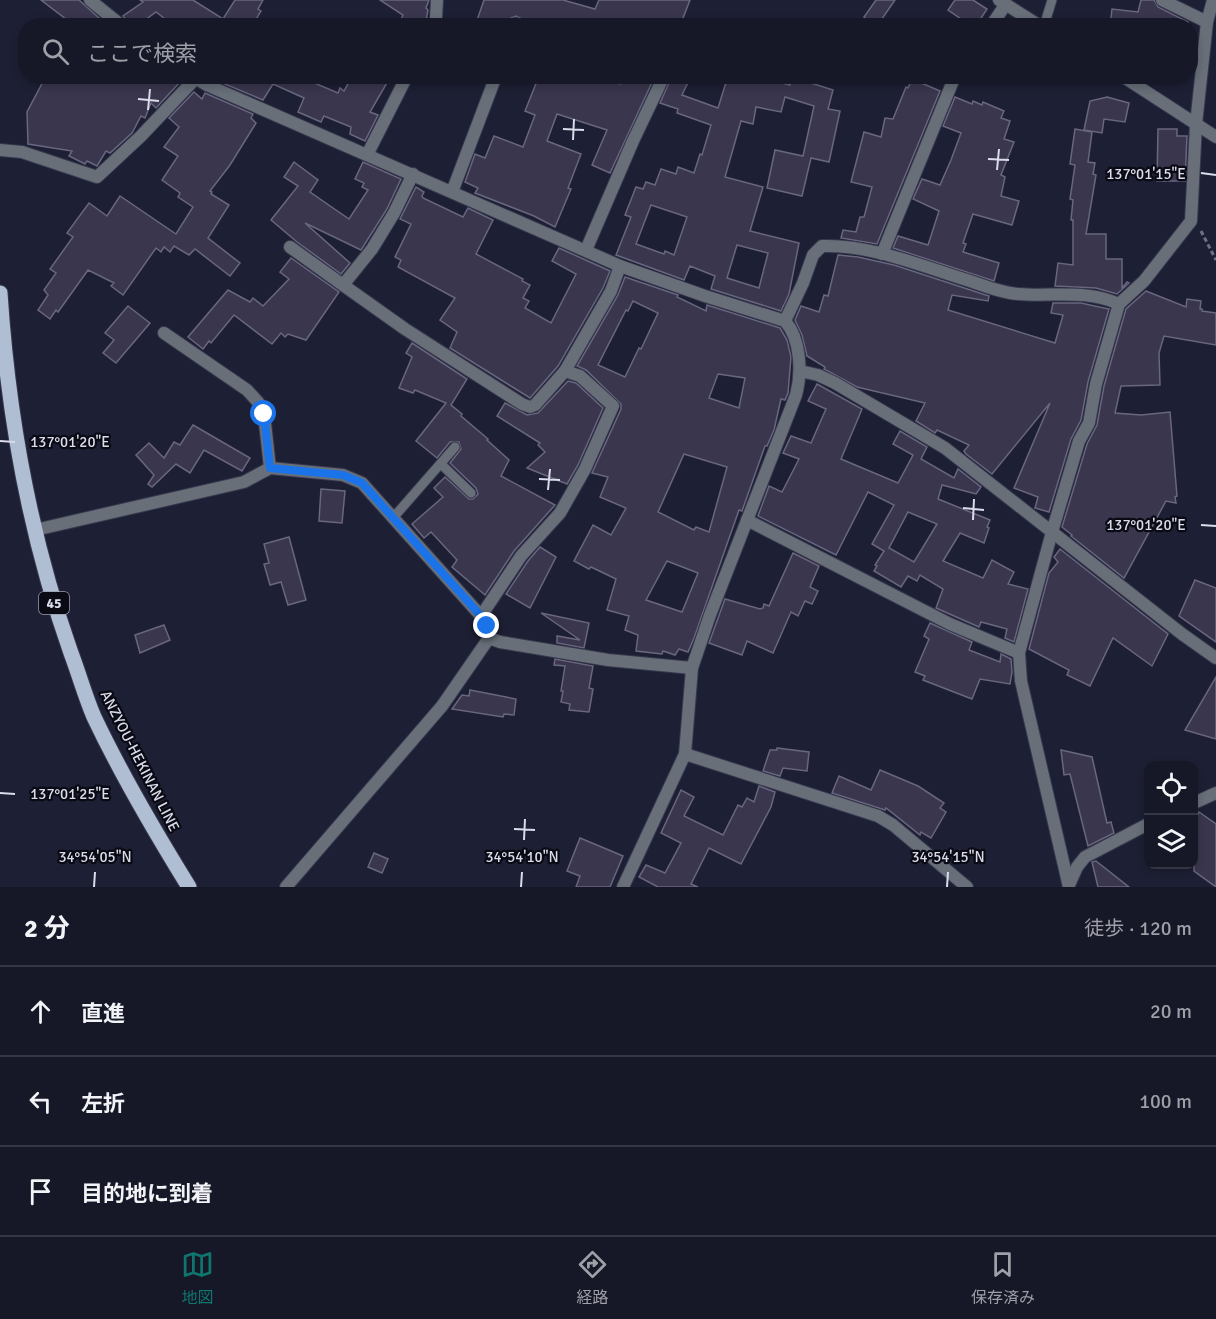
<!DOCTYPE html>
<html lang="ja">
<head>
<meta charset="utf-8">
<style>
  :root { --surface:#161727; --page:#232433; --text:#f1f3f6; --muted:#9e9fa7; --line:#353644; --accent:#0f766e }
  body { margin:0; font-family:Signika,"Noto Sans JP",sans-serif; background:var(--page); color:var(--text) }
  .controls { position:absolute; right:18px; bottom:18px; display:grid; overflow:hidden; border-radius:12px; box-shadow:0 3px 9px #0003 }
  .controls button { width:54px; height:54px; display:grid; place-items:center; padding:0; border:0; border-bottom:2px solid var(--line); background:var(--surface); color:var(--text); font:30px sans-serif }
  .stop { position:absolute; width:18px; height:18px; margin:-14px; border:4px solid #1a73e8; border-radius:50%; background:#fff }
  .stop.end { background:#1a73e8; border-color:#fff; box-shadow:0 2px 6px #0008 }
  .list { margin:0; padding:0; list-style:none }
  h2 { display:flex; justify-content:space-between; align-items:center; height:78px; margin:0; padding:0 24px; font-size:26px }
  h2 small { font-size:20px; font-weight:400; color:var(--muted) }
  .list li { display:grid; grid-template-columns:39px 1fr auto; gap:18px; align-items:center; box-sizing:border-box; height:90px; padding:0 24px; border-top:2px solid var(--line) }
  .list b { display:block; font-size:22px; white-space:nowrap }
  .list em { font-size:20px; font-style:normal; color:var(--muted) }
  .icon { flex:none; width:33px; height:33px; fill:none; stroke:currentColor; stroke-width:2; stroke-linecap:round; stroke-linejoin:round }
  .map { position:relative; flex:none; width:1216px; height:887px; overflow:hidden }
  .search { position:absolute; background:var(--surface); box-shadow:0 3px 9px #0003; left:18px; right:18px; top:18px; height:66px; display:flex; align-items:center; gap:15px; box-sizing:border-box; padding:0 21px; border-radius:24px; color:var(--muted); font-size:22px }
  .sheet { height:348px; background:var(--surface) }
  nav { display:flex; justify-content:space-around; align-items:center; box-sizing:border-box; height:84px; border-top:2px solid var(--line); background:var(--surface); font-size:16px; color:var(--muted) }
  nav a { display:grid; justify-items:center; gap:3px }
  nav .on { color:var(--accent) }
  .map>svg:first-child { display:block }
  .building { fill:#3a364d; stroke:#69667f; stroke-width:1.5; fill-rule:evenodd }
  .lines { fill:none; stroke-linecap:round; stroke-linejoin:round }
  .service-casing { stroke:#37394e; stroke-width:11 }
  .minor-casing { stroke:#37394e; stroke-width:14 }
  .tertiary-casing { stroke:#37394e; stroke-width:14 }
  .primary-casing { stroke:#37394e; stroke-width:17 }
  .path { stroke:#6f7183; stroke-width:3; stroke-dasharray:4.5 3; stroke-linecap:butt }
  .service { stroke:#686f79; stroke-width:9 }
  .minor { stroke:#686f79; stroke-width:12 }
  .tertiary { stroke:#686f79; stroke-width:12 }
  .primary { stroke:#afbed2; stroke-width:15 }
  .route { stroke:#1a73e8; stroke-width:8 }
  .ticks { fill:none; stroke:#dadceb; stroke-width:2 }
  .labels { text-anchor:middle; stroke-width:4.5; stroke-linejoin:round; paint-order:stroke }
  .shield { fill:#090a13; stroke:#9b9daa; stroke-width:1.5 }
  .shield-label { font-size:14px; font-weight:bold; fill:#dadceb }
  .street-label { font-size:15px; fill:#dadceb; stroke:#090a13 }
  .ticks-label { font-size:15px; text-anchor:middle; fill:#dadceb; stroke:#090a13; stroke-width:4.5; stroke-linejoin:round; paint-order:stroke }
</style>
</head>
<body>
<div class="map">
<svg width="1216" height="887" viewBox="0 0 1216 887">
  <rect width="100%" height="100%" fill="#1d1f34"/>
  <g class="building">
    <polygon points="41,0 79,0 108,26 75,26"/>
    <polygon points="140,0 193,0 223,19 235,0 263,0 258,9 261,11 252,26 174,26 156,12 137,26 130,26 123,16 143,2"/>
    <polygon points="380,0 429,0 426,8 428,10 425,26 398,26 403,15"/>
    <polygon points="484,0 563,0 595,9 599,0 690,0 680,26 524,26 522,19 516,16 511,18 507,26 475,26"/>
    <polygon points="876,0 895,0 877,26 864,17"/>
    <polygon points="955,0 973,0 987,9 976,26 956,26 961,19 948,10"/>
    <polygon points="1141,0 1154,0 1158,7 1188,22 1186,26 1110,26 1112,9 1138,12"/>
    <polygon points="46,76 175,76 181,81 156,108 151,103 145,118 141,116 132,133 110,153 106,151 97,166 87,161 85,164 69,156 72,151 28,144 27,112"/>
    <polygon points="214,76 298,76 338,93 340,88 344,91 352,76 379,76 388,81 370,112 378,115 365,141 350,134 351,127 324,116 321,122 298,112 304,98 273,84 263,100 213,79"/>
    <polygon points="539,76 604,76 620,84 623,76 655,76 610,173 592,165 607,130 557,114 547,141 581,154 568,188 571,189 555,227 534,216 475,193 478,188 465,182 475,154 485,158 494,136 523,147 535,115 525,111"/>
    <path d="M672 76H691L682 95 718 108 728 76H749L748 79 761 82 762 78 790 85 792 77 833 90 828 109 840 111 829 162 811 158 802 196 767 188 775 150 803 156 814 106 785 97 781 112 756 107 753 124 741 121 725 177 763 187 750 231 799 243 789 294 781 311 711 289 715 276 690 266 684 280 616 255 631 217 625 215 636 187 643 189 646 182 655 185 661 169 676 174 678 167 694 173 700 154 702 155 711 125 677 113 678 109 660 103ZM651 205 687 217 674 255 665 251 664 254 636 244ZM737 245 768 253 759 288 727 278Z"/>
    <polygon points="912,79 940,91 877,244 841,238 843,230 856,232 860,217 864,217 872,187 851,182 864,132 881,137 885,118 893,119 906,87 908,88"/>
    <polygon points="194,92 202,99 205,93 253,114 251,118 256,123 230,165 210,191 212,192 211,194 229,205 208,238 240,263 230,276 195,249 189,255 174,246 170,252 164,247 161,252 156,248 123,295 111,286 114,283 88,270 58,312 56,310 50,319 38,310 48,295 44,290 56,273 50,269 73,237 67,233 89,203 107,216 120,196 176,234 193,207 178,197 180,193 162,180 178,156 164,147 179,127 169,118"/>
    <polygon points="955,97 972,104 973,101 982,105 983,102 1004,111 1001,118 1010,121 1004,139 1014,142 1001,175 1005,177 1001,196 1019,201 1012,225 973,214 963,243 966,244 963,252 999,263 994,281 893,248 898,236 928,245 939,211 913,199 922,179 940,185 951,160 961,133 943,126"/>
    <polygon points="1107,97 1129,103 1125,122 1104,119 1102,133 1084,130 1090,101"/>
    <polygon points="1075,129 1092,132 1088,162 1095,163 1093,174 1096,175 1086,234 1106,234 1106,259 1122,259 1122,288 1127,282 1129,283 1117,294 1096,288 1055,286 1058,263 1073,265 1073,220 1071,220 1073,200 1070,199 1075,165 1070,164"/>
    <polygon points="1158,129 1177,129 1177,136 1187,136 1185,181 1157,181"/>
    <polygon points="294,162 318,180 310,192 349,219 368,190 362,187 364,183 355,179 363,162 401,179 387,209 361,250 305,223 350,263 341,274 297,242 271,220 298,186 284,177"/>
    <polygon points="416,187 424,192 422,196 423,198 463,217 468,208 493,220 476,254 523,279 522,281 530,285 523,298 529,301 525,308 551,323 576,274 552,261 559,248 610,271 603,288 558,366 530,398 450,348 457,332 440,320 455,298 398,267 401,260 395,257 411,224 400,219"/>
    <polygon points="838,255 858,257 894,265 989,296 988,301 952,295 948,310 1055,343 1063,315 1051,313 1053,303 1081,303 1109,309 1088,382 1081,420 1071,439 1049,512 1035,508 1038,497 1014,488 1050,403 992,474 966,454 964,451 969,445 937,430 935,433 916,421 925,403 857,387 824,369 825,367 807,356 802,335 795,320 801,306 819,312 824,295 828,296"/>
    <polygon points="291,258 339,292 306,340 288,334 285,337 281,333 272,344 234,315 211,343 209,341 203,349 188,337 228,290 250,302 253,298 263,306 289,279 280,272"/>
    <path d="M625 277 678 295 677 297 706 311 707 305 780 328 787 340 791 357 788 393 785 400 781 399 774 430 767 446H765L742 511 739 510 694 638 688 652 679 649 675 655 663 651 662 654 636 651 638 635 625 630 629 616 607 610 616 579 591 567 589 569 574 561 593 525 611 535 626 508 600 497 608 477 592 473 621 409V404L586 370 577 366 618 295ZM633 301 658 313 641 349 639 348 625 377 598 365 626 310 628 311ZM718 374 745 378 739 408 709 398ZM684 454 727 467 709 532 696 527 694 530 658 512ZM667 561 698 573 682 612 646 600Z"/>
    <polygon points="1146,291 1186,307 1187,299 1201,301 1200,309 1202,309 1202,311 1216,313 1216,345 1164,336 1159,353 1160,385 1121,386 1115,413 1141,415 1170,412 1177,496 1175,497 1176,503 1166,501 1124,578 1071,536 1072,535 1062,527 1087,444 1097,425 1104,386 1126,309"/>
    <polygon points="128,306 150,323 116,363 103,353 114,340 105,333"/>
    <polygon points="412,343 467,379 451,405 462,414 461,416 488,439 487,440 509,460 501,476 555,505 514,551 485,595 452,567 457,560 431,532 424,538 412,524 443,497 434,488 445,477 469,499 473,499 478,494 476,488 450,463 461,449 459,442 450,442 437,458 416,441 446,403 415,390 413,393 399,388 412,357 406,353"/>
    <polygon points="568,381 576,383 603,408 578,465 567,484 527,468 545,452 538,445 540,443 497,416 505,403 527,415 538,413"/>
    <path d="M817 384 862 409 841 459 898 483 913 455 893 444 900 431 927 447 921 459 954 478 958 469 981 487 976 494 942 485 938 499 990 520 987 527 989 528 984 543 960 533 943 561 983 578 992 560 1014 572 1008 584 1028 589 1014 642 1005 638 1007 629 981 622 979 627 936 608 943 589 920 575 917 581 908 576 901 587 874 571 877 566 875 565 884 551 872 544 894 505 868 492 836 555 758 516 769 486 782 492 799 459 783 453 791 436 811 443 826 409 808 401ZM908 512 937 524 914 562 889 548Z"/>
    <polygon points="193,425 250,458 242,471 204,450 190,473 176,464 152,487 148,484 154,475 136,455 149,443 164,458 174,442 180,445"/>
    <polygon points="321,489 345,491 342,523 319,521"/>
    <polygon points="289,537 306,600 288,605 281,582 270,585 264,564 269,563 264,544"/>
    <polygon points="540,547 556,557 530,608 506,594 528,561"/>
    <polygon points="1060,549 1168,634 1152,666 1113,638 1090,686 1067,675 1069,670 1029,649 1049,573 1058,562 1054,557"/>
    <polygon points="793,553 819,566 810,587 818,591 812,604 805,601 798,616 791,612 773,653 747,641 742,655 709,643 725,599 760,609 763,608 764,604 769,606"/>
    <polygon points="1195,580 1216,588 1216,642 1179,616"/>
    <polygon points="541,613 589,623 584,648 557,643 557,636 580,640"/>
    <polygon points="930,623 972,642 969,650 1000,662 1001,654 1011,659 1012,672 1010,684 980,679 972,699 923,680 925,676 915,672 929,639 924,636"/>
    <polygon points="164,625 170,640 140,653 135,635"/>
    <polygon points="555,659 593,666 589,688 593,689 589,712 569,710 570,704 561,702 563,691 561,691 565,666 554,665"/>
    <polygon points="1216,677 1216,739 1185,730"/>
    <polygon points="470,690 516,699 514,715 504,714 503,717 452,709 462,695 469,696"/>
    <polygon points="777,748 809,752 807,771 783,768 780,776 763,771 770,750 777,750"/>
    <polygon points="1061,750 1092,757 1107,823 1111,822 1114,833 1088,846 1070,774 1064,775"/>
    <polygon points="880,770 918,786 944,803 940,808 946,812 931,838 921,832 920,835 886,808 885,810 832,793 839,776 871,790"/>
    <polygon points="759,786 775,792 771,807 741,864 709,848 691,884 698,887 658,887 639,877 646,865 665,873 681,843 661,833 681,790 694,797 684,816 723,835 738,805 742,807 747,798 754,802"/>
    <polygon points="1199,812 1216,824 1216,887 1194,871 1194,820"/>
    <polygon points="580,838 623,856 610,887 576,887 580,876 567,871"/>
    <polygon points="374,853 388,859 382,873 368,867"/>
    <polygon points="1096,861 1129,887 1098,887 1092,862"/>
  </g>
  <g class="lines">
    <defs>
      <g id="service">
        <polyline points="1044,26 1052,0"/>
        <polyline points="441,464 471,493"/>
        <polyline points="393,518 455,447"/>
      </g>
      <g id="minor">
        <polyline points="90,0 122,26"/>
        <polyline points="1162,0 1207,22"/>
        <polyline points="433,26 436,18 437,0"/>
        <polyline points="515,26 516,24"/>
        <polyline points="991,26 1006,4"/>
        <path d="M192 76 207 85 620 266 705 296 785 321C801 339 802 373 796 395L710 615 692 668 685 754 623 887"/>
        <polyline points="0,150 22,152 97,177 141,136 195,79"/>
        <polyline points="367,155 407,76"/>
        <polyline points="413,174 394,213 372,249 343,285 405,329 522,404 530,407 535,405 565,371 611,291 620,266"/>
        <polyline points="452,192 496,76"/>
        <polyline points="290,247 343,285"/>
        <polyline points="586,250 633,141 664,76"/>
        <polyline points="882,254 955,76"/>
        <path d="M785 321 803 283 813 255 822 246C870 244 924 267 970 281 985 286 1002 293 1018 294 1052 297 1087 289 1119 304"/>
        <polyline points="164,333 247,390 258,402 264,414 270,468"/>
        <polyline points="800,371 818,375 835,383 945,448 1182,634 1216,658"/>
        <polyline points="747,520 950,624 1019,653"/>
        <polyline points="35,530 244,482 270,468 343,475 362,483 370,492 481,616 487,626 489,638 442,706 286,887"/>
        <polyline points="481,616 521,556 560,513 585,469 613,406 580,376 565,371"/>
        <polyline points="489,638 500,642 608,660 692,668"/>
        <polyline points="685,754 878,816 893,825 967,887"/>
        <polyline points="1194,803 1216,793"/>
        <polyline points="1069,885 1077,867 1085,857 1148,824"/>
        <polyline points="1069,887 1021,681 1019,653 1052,532 1079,441 1089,423 1096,384 1119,304 1144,281 1191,221 1196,124 1207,22 1213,0"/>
      </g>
      <g id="tertiary">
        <polyline points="999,0 1040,26"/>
        <polyline points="1122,76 1216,137"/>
      </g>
      <path id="primary" d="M0 293C8 416 30 537 71 653 79 674 85 696 94 717 122 776 155 832 189 887"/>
    </defs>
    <use href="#service" class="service-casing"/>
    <use href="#minor" class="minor-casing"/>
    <use href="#tertiary" class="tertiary-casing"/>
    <use href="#primary" class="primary-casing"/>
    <polyline class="path" points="1201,231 1216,260"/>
    <use href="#service" class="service"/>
    <use href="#minor" class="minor"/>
    <use href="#tertiary" class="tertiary"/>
    <use href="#primary" class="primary"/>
  </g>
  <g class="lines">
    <polyline class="route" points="264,414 270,468 343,475 362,483 481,616 487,626"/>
  </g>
  <path class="ticks" d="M138 99 159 101M148 110 150 89M563 129 584 130M573 140 574 119M988 159 1009 160M997 170 999 149M1201 173 1216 175M0 441 15 442M539 479 560 480M548 490 550 469M963 508 984 510M973 520 974 499M1201 525 1216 526M0 793 15 794M514 829 535 830M524 840 525 819M94 887 95 872M521 887 522 872M947 887 948 872"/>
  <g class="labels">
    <rect class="shield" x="39" y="592" width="30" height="22" rx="4.5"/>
    <g class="shield-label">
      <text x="54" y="608">45</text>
    </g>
    <g class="street-label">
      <text transform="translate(140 761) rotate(63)" y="5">ANZYOU-HEKINAN LINE</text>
    </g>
  </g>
  <g class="ticks-label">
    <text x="1146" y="179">137°01'15"E</text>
    <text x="70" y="447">137°01'20"E</text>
    <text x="1146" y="530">137°01'20"E</text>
    <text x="70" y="799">137°01'25"E</text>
    <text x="95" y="862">34°54'05"N</text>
    <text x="522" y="862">34°54'10"N</text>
    <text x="948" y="862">34°54'15"N</text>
  </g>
</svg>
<div class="controls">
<button><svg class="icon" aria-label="locate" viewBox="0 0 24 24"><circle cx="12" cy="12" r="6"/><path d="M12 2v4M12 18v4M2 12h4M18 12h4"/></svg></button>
<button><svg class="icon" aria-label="layers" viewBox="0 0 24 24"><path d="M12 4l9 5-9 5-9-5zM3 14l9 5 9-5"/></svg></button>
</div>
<div class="stop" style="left:264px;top:414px"></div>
<div class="stop end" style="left:487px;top:626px"></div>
<div class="search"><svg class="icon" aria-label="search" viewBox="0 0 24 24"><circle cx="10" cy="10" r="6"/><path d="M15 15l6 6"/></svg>ここで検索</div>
</div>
<section class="sheet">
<h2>2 分<small>徒歩 · 120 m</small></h2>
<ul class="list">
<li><svg class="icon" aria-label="ahead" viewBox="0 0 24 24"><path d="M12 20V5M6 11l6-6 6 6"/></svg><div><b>直進</b></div><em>20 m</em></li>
<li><svg class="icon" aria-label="left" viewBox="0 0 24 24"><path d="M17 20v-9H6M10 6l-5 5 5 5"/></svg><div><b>左折</b></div><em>100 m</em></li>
<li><svg class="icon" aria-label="arrive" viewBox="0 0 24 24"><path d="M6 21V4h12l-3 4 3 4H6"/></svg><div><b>目的地に到着</b></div></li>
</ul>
</section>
<nav>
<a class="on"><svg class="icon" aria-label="map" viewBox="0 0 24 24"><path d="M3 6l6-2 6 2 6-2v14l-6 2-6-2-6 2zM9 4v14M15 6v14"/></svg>地図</a>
<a><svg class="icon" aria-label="directions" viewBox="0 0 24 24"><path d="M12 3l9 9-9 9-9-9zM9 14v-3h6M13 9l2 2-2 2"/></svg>経路</a>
<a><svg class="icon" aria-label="saved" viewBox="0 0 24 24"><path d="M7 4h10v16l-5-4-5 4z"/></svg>保存済み</a>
</nav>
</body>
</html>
